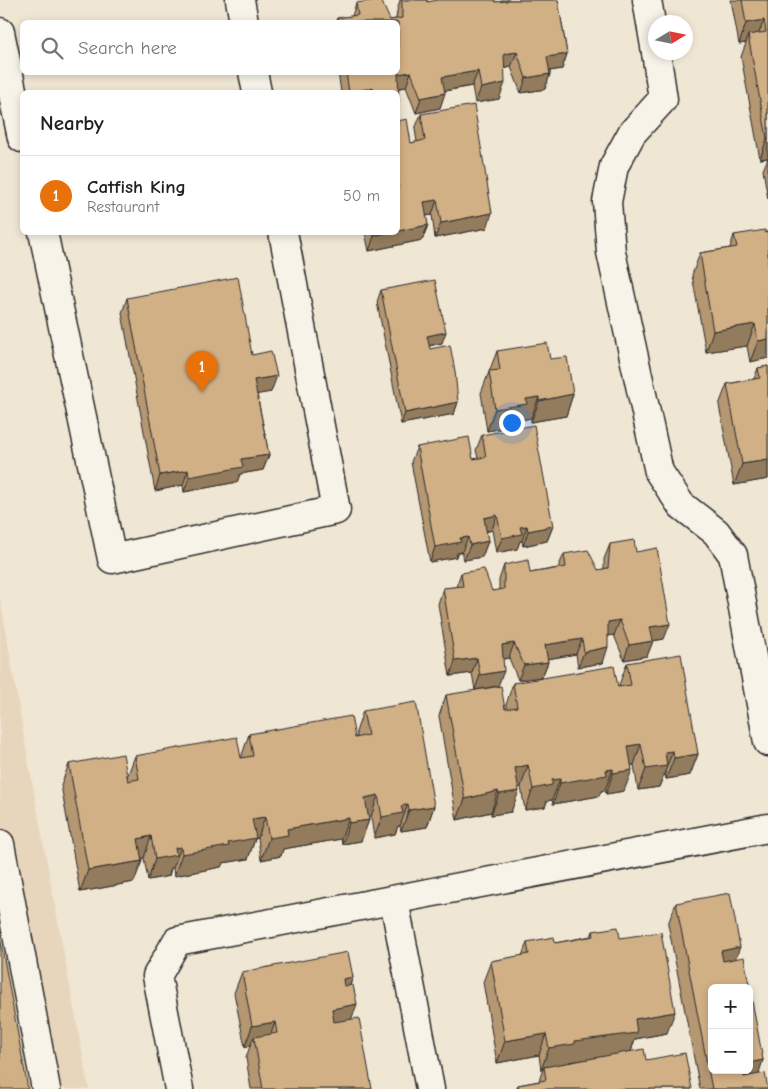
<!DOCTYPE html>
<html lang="en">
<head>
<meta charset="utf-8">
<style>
  :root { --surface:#fff; --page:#f2f2f2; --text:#202124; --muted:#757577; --line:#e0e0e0; --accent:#c8321e }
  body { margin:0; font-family:"Comic Neue",sans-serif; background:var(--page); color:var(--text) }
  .controls { position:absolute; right:15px; bottom:15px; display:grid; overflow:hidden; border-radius:8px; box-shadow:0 2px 8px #0003 }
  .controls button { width:45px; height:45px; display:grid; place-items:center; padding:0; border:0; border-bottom:1px solid var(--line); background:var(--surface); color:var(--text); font:25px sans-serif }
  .compass { position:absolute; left:648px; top:15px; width:45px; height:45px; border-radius:50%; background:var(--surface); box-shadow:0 2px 8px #0003; rotate:80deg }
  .you { position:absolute; left:511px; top:422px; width:18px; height:18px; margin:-12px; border:4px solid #fff; border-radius:50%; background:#1a73e8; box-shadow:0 0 0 8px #1a73e833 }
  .badge { display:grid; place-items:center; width:32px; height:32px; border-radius:50%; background:var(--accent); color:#fff; font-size:16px; font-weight:700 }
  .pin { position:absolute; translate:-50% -41px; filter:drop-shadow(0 1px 2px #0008) }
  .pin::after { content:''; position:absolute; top:26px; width:18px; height:15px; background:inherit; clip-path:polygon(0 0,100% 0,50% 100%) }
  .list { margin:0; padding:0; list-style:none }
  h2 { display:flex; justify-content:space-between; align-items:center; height:65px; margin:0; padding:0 20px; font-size:21px }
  h2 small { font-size:16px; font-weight:400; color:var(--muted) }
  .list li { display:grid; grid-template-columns:32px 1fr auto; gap:15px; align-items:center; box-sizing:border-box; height:80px; padding:0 20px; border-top:1px solid var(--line) }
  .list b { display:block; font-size:19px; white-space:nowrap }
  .list p { margin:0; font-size:16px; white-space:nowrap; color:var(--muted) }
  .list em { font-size:16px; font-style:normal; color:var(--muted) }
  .icon { flex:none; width:28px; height:28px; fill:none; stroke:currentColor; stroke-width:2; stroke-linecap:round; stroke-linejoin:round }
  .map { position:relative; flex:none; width:768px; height:1089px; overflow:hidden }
  .search { position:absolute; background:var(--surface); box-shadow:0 2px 8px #0003; left:20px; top:20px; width:380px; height:55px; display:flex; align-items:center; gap:12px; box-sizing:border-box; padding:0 18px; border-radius:8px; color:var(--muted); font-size:19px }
  .panel { position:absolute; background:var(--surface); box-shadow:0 2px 8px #0003; left:20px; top:90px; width:380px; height:145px; border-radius:8px }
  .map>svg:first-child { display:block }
  .built { fill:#e7d6bc }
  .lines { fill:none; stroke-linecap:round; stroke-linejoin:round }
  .minor-casing { stroke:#2b2b2b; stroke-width:31 }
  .minor { stroke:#f7f3e8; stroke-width:28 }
  .wall { fill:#b59772; stroke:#2b2b2b }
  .shaded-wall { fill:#937b5d; stroke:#2b2b2b }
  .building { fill:#d2b085; stroke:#2b2b2b }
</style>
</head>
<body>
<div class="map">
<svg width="768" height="1089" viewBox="0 0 768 1089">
  <rect width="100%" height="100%" fill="#f0e6d4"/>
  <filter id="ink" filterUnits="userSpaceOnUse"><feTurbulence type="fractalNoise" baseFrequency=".02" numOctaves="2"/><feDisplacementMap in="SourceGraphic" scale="10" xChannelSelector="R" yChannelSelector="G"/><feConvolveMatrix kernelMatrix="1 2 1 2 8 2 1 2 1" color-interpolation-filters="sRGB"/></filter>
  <g filter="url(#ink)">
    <polygon class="built" points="0,597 28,760 89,1089 0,1089"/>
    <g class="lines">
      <defs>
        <g id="minor">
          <polyline points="240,0 244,22"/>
          <polyline points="647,0 656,52"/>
          <polyline points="0,32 22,138"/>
          <polyline points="656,52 663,99 632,133 614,166 607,202 611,252 659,472 681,505 716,532 733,555 768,742"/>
          <polyline points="253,72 257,92"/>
          <polyline points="43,232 112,559 336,510 283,232"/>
          <polyline points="0,844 46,1089"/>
          <polyline points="394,900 430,1089"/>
          <polyline points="179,1089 157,976 177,941 768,828"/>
        </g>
      </defs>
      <use href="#minor" class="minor-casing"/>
      <use href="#minor" class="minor"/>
    </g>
    <g class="wall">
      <polygon points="400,0 427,0 427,2 502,2 502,0 558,0 567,54 562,69 550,71 550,74 545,89 521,93 511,67 504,69 499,99 475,103 472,86 445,91 440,108 416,113 406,87 399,88 398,92 341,92 338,72 398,72 398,22 336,22 337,18 352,16 356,3 390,20 396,19 397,11"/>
      <polygon points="731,0 768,0 768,199 763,170 768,158 760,159 741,57 746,43 739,44"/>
      <polygon points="421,114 487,228 435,238 432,215 426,216 428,225 422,240 369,251 365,232 398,232 411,143 417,142 415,129"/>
      <polygon points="768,232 768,358 750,362 747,346 706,352 692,275 700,253 730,248 734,235"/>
      <polygon points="381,290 442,343 429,346 430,349 458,402 454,414 401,424 377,302"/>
      <polygon points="127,298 252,355 271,392 257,394 269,455 263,470 240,474 237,482 184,492 183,485 155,491 122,313"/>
      <polygon points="497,351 550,359 573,394 566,416 531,422 531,418 521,420 520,425 487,431 481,393"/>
      <polygon points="768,366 768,479 734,485 719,405 727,384 754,379 758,368"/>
      <polygon points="482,435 553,526 547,541 523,546 522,541 520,541 517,549 496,553 492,530 486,532 488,541 482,557 464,560 462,552 457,553 456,557 430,562 411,462 417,447 473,459 478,458 476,450"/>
      <polygon points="610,544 636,552 664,639 653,641 647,656 624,660 614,635 608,636 603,663 578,667 576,654 547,659 548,662 542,677 518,680 509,658 503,659 475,690 472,673 450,676 438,604 443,588 456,587 461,573 492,591 499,590 499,580 504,565 530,573 558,568 564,554 598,570 604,569 604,559"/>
      <polygon points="627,663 698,754 690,775 666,779 665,772 659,787 638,790 634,765 631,765 624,791 606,794 605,790 601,791 599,796 553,804 552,800 547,801 545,807 525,810 521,787 518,787 511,812 491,815 491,812 457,820 439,716 446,695 505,709 506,709 506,705 513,683 620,687 619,685"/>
      <polygon points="363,711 434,806 427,827 401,831 400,826 398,826 395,834 374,838 371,817 368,817 369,820 361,841 342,844 341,839 283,849 281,856 261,860 258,838 255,839 248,859 223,863 221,867 174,876 173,868 171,868 169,876 148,880 144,858 141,858 134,882 80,892 61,785 69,764 128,781 127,777 135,756 242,758 242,755 249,734 357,737 356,732"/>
      <polygon points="676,903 735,959 763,1060 758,1074 768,1089 700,1089 668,924"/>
      <polygon points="593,931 620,938 667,1033 635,1039 631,1052 692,1089 516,1089 518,1085 539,1081 543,1069 541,1070 539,1055 497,1063 483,982 491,961 522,956 527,942 555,943 591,936"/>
      <polygon points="242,972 353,977 350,985 351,1019 372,1089 251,1089 246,1058 250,1046 245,1047 234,993"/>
    </g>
    <g class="shaded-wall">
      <polygon points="764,20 756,41 748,35 746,43 739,44 746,23"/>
      <polygon points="517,52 511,67 498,70 504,54"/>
      <polygon points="567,54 562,69 542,72 547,57"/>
      <polygon points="478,71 472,86 437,92 442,77"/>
      <polygon points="411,72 406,87 393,89 398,74"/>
      <polygon points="550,74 545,89 521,93 526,78"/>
      <polygon points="505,83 499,99 475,103 481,88"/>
      <polygon points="373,88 372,92 349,92"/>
      <polygon points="445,93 440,108 416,113 421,98"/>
      <polygon points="767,138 768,138 768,158 760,159"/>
      <polygon points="437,200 432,215 419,217 424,202"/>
      <polygon points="492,213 487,228 435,238 441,223"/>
      <polygon points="428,225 422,240 369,251 374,236 389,232 398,232 398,231"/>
      <polygon points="755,324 747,346 706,352 713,331"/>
      <polygon points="446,332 442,343 423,347 427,336"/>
      <polygon points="768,339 768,358 750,362 758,341"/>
      <polygon points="277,376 271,392 249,396 254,380"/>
      <polygon points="573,394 566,416 531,422 539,401"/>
      <polygon points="539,397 531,418 521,420 520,425 487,431 495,409 526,399"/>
      <polygon points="458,402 454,414 401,424 405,413"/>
      <polygon points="269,455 263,470 240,474 237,482 184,492 189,477 241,459"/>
      <polygon points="768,460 768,479 734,485 742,464"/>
      <polygon points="188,470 183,485 155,491 160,475"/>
      <polygon points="497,515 492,530 478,533 484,518"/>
      <polygon points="527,526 522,541 520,541 517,549 496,553 502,538 520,527"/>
      <polygon points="553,526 547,541 523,546 528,531"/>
      <polygon points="468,537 462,552 457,553 456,557 430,562 435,547 460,538"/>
      <polygon points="488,541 482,557 464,560 470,545"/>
      <polygon points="620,620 614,635 603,637 608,622"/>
      <polygon points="670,624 664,639 645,642 650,627"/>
      <polygon points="582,639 576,654 540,660 545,645"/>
      <polygon points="653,641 647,656 624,660 629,645"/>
      <polygon points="514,643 509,658 497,660 502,645"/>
      <polygon points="608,647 603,663 578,667 584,652"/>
      <polygon points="477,658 472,673 450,676 455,661"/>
      <polygon points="548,662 542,677 518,680 524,665"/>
      <polygon points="504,671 498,686 475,690 480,675"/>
      <polygon points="641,744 634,765 620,767 628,746"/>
      <polygon points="673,751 659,787 638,790 646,769 665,752"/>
      <polygon points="698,754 690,775 666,779 674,758"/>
      <polygon points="528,765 521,787 507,789 515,768"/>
      <polygon points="613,769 605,790 601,791 599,796 553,804 560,783"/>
      <polygon points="632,770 624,791 606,794 613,773"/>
      <polygon points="560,779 552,800 547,801 545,807 525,810 533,789 552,780"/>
      <polygon points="498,791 491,812 457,820 465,799"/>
      <polygon points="519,791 511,812 491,815 499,794"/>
      <polygon points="378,795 371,817 357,819 365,798"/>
      <polygon points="408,804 400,826 398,826 395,834 374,838 382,817 401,806"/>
      <polygon points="434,806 427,827 401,831 409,810"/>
      <polygon points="265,817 258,838 255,839 248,859 223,863 221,867 174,876 182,854 252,819"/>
      <polygon points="349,818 341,839 283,849 281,856 261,860 269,838 287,829"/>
      <polygon points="369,820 361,841 342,844 349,823"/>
      <polygon points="151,836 144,858 130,860 138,839"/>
      <polygon points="181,847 173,868 171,868 169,876 148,880 155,859 175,848"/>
      <polygon points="142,861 134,882 80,892 88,870"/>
      <polygon points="740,947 732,968 714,972 721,951"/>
      <polygon points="353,977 345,998 343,979"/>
      <polygon points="357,1004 349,1026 324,1031 332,1009"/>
      <polygon points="675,1012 667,1033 635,1039 630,1054 569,1062 568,1065 544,1067 543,1069 541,1070 549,1048 575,1041 635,1019"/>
      <polygon points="275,1022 268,1043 254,1037 250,1046 245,1047 252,1026"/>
      <polygon points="546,1034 539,1055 497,1063 505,1041"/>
      <polygon points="763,1060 756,1082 734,1085 740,1070 749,1070 749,1063"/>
    </g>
    <g class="building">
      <polygon points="377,0 381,0 390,20 402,18 402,0 427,0 427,2 438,0 495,0 495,2 507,1 507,0 558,0 567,54 547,57 550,74 526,78 517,52 504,54 505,83 481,88 478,71 442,77 445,93 421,98 411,72 398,74 399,102 398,102 398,92 374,92 373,88 349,92 346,72 398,72 398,22 338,22 337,18 358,15 356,3"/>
      <polygon points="742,0 768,0 768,138 767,138 748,35 766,32 764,20 746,23"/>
      <polygon points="474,105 492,213 441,223 437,200 424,202 428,225 398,231 398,121 407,119 411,143 425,140 421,114"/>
      <polygon points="765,230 765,233 768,232 768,339 758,341 755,324 713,331 700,253 737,247 734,235"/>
      <polygon points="374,232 389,232 374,236"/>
      <polygon points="238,277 252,355 271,351 277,376 254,380 269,455 241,459 243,467 189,477 188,470 160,475 127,298"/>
      <polygon points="435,280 446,332 427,336 430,349 450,345 455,371 458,402 405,413 381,290"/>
      <polygon points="547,343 550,359 567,357 573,394 539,401 539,397 526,399 527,404 495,409 489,371 500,370 497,351"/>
      <polygon points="768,366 768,460 742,464 727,384 760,378 758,368"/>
      <polygon points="534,425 553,526 528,531 527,526 520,527 522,534 502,538 497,515 484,518 488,541 470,545 468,537 460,538 461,542 435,547 417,447 469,437 473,459 486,457 482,435"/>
      <polygon points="634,540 636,552 657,548 670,624 650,627 653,641 629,645 620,620 608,622 608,647 584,652 582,639 545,645 548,662 524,665 514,643 502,645 504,671 480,675 477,658 455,661 443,588 463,586 461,573 484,569 492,591 504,589 504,565 528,560 530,573 566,567 564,554 588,550 598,570 608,568 610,544"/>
      <polygon points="681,654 698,754 674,758 673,751 665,752 667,766 646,769 641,744 628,746 632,770 613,773 613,769 606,770 607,775 560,783 560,779 552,780 552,785 533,789 528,765 515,768 519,791 499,794 498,791 465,799 446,695 501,686 505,709 517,707 513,683 614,666 618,687 631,685 627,663"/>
      <polygon points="416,702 434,806 409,810 408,804 401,806 403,813 382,817 378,795 365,798 369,820 349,823 349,818 287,829 288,835 269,838 265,817 252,819 256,838 228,843 229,846 182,854 181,847 175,848 176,855 155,859 151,836 138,839 142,861 88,870 69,764 123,754 128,781 139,779 135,756 237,737 241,758 253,756 249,734 351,716 355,738 368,735 363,711"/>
      <polygon points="730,893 740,947 721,951 723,961 744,957 763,1060 749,1063 749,988 712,988 712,1070 743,1070 744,1077 765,1073 768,1089 712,1089 676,903"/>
      <polygon points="618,927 620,938 661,932 675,1012 635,1019 637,1033 575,1041 575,1044 549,1048 546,1034 505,1041 491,961 529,954 527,942 554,937 555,943 594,936 593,931"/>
      <polygon points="0,937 28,1089 0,1089"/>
      <polygon points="348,952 353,977 343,979 344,986 353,985 357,1004 332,1009 334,1022 359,1018 372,1089 263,1089 254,1037 277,1033 275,1022 252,1026 242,972"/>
      <polygon points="644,1049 646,1060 685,1053 692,1089 519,1089 518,1085 546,1080 544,1067"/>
    </g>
  </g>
</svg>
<div class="controls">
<button>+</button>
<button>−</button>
</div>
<svg class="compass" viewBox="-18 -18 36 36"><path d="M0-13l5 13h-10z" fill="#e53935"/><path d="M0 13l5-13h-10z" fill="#757577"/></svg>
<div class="you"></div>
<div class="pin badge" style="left:202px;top:392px;background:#e8710a">1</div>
<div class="search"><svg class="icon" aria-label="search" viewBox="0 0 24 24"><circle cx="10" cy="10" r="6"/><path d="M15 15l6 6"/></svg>Search here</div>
<section class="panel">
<h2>Nearby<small></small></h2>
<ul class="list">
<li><span class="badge" style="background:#e8710a">1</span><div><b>Catfish King</b><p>Restaurant</p></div><em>50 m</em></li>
</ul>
</section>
</div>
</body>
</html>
